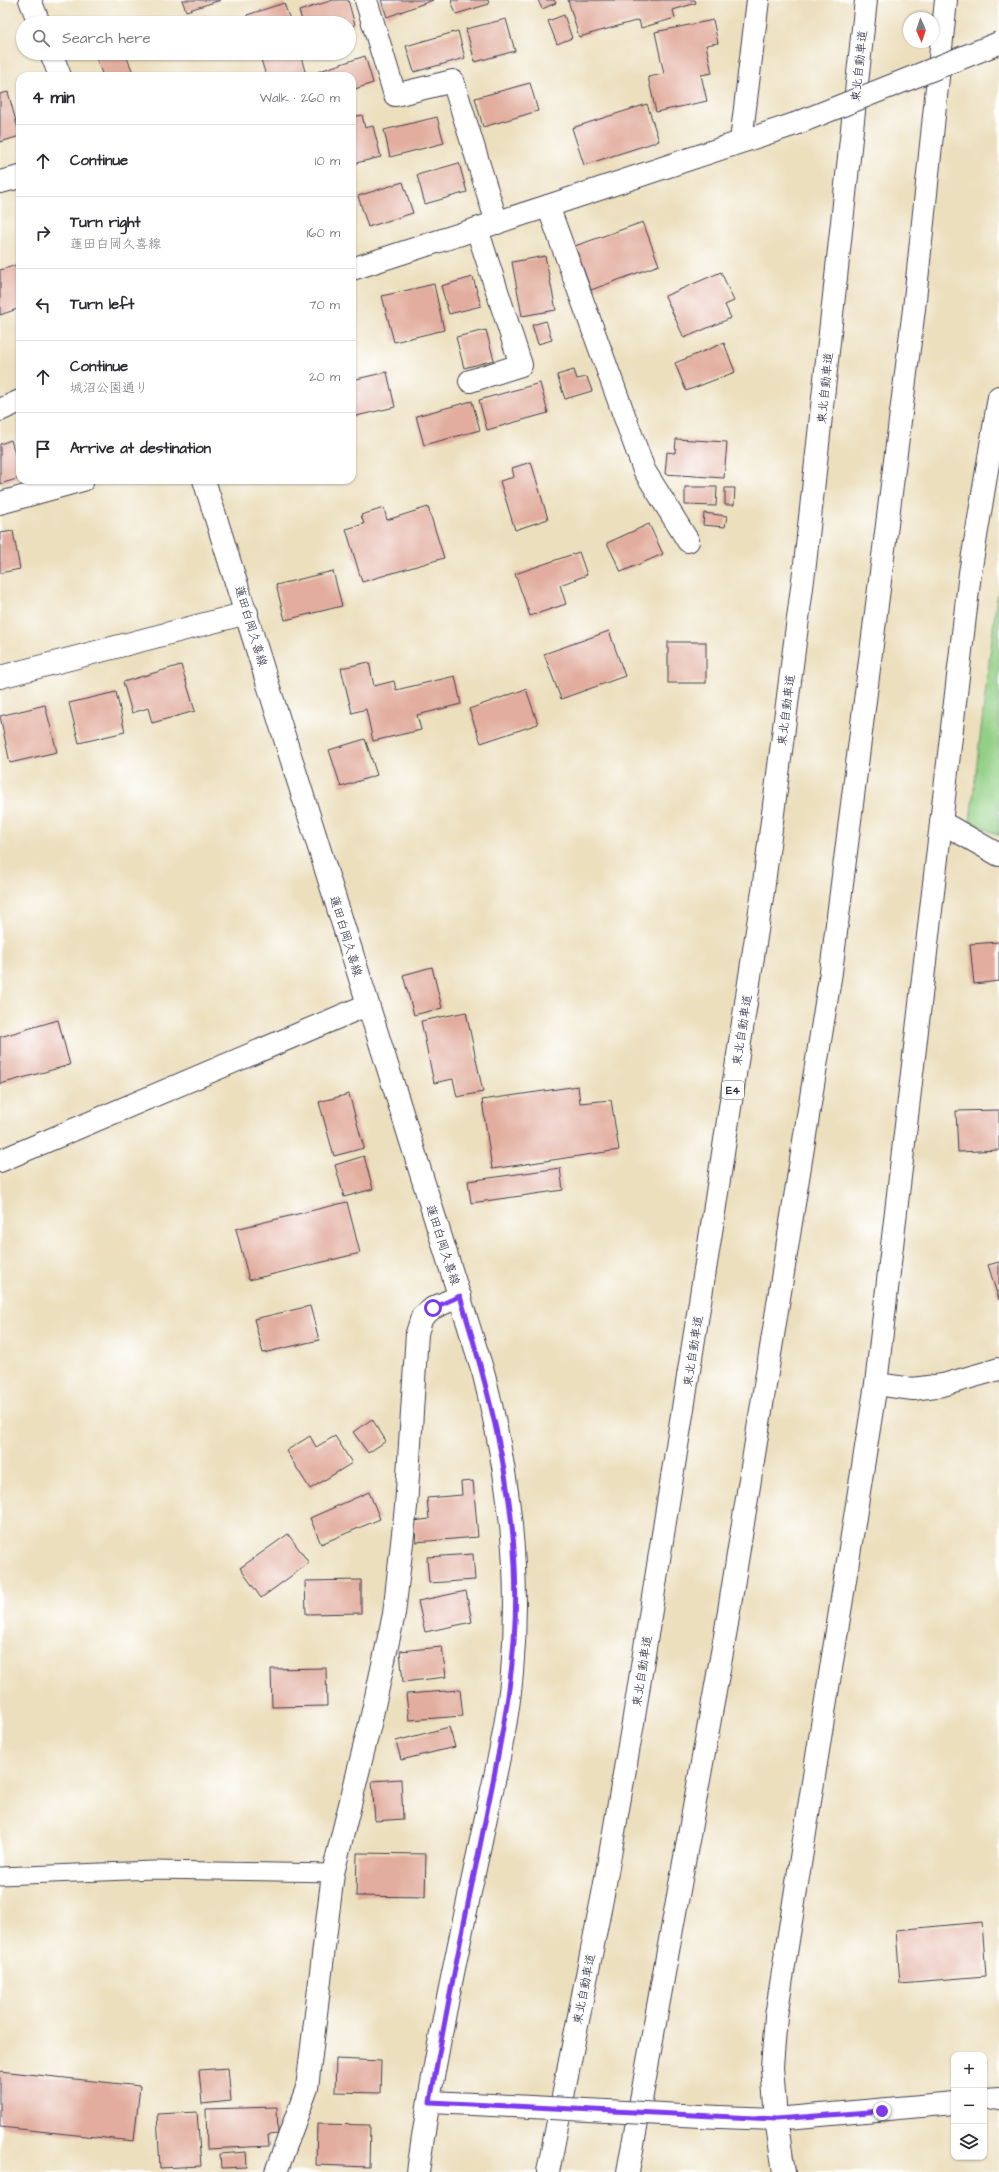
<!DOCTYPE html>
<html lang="en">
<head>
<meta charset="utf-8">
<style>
  :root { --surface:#fff; --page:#f7f7f7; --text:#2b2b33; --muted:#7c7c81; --line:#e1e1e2 }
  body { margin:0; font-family:"Architects Daughter","Klee One",sans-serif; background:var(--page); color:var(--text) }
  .controls { position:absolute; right:12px; bottom:12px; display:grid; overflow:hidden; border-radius:8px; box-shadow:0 1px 3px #0004 }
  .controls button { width:36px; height:36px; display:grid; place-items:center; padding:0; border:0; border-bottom:1px solid var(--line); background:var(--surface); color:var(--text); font:20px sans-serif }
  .compass { position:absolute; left:903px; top:12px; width:36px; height:36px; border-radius:50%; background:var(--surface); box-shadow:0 1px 3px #0004; rotate:177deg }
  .stop { position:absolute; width:12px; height:12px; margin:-9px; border:3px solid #7c3aed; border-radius:50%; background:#fff }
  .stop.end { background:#7c3aed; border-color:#fff; box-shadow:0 1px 4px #0008 }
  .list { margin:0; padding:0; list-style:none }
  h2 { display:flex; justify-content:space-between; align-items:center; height:52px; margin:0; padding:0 16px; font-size:17px }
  h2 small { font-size:13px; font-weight:400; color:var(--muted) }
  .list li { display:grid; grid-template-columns:26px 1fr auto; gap:12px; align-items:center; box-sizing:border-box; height:72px; padding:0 16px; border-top:1px solid var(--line) }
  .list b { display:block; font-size:15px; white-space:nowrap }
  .list p { margin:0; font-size:13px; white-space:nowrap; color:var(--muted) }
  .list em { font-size:13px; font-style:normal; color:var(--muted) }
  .icon { flex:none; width:22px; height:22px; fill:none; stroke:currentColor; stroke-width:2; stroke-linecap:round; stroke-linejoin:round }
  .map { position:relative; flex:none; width:999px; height:2172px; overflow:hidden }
  .search { position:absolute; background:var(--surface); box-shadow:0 1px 3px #0004; left:16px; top:16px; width:340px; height:44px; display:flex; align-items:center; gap:10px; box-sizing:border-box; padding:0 14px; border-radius:22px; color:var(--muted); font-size:15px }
  .panel { position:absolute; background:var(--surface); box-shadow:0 1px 3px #0004; left:16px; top:72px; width:340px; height:412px; border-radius:12px }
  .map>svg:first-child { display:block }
  .green { fill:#93d085; stroke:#5a7960 }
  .building { fill:#e2ad9e }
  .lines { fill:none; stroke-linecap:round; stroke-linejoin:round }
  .lane-casing { stroke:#403e4e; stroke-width:19 }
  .street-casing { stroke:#403e4e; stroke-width:24 }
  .secondary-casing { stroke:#403e4e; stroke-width:24 }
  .highway-casing { stroke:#403e4e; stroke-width:24 }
  .lane { stroke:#fff; stroke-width:17 }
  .street { stroke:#fff; stroke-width:22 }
  .secondary { stroke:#fff; stroke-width:22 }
  .highway { stroke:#fff; stroke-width:22 }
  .secondary-bridge-casing { stroke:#403e4e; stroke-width:24; stroke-linecap:butt }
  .secondary-bridge { stroke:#fff; stroke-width:22 }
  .route { stroke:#7c3aed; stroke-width:5 }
  .labels { text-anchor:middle; stroke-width:3; stroke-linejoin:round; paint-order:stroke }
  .shield { fill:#fff; stroke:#646476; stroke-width:1 }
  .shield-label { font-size:11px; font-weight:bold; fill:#22223b }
  .street-label { font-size:12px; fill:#22223b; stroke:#fff }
</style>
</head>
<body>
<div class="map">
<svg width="999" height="2172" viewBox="0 0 999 2172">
  <rect width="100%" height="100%" fill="#fff"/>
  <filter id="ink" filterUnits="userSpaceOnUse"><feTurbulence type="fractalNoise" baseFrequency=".025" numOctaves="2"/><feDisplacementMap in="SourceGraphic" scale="8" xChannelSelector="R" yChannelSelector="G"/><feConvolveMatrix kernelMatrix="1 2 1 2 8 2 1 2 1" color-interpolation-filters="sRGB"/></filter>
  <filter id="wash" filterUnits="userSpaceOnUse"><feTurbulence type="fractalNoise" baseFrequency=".012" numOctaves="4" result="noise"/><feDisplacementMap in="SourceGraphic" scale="16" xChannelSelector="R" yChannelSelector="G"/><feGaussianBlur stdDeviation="0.9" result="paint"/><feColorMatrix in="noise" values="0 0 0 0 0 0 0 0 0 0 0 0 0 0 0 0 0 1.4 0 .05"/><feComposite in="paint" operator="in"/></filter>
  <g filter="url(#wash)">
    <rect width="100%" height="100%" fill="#ecdfbd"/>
    <polygon class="green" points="997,595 999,595 999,836 970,821"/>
    <g id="blocks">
      <g class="building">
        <polygon points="182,0 221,0 186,11"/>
        <polygon points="333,0 348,0 355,25 349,27 349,23 303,23 299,11"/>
        <polygon points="381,0 433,0 387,17"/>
        <polygon points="451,0 488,0 489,4 456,14"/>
        <polygon points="538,0 554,0 556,3 542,9"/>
        <polygon points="568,0 695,0 696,3 673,10 675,18 641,28 639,20 579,37"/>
        <polygon points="284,3 291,23 250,23 247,15"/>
        <polygon points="564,15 572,38 557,44 548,21"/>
        <polygon points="506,19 515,51 475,62 466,29"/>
        <polygon points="713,20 718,43 706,45 712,73 701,75 707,101 656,112 648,77 664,74 655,32"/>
        <polygon points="458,31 465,58 414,72 406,46"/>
        <polygon points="94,53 125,53 134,75 103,76"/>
        <polygon points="259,53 300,53 306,75 266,76"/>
        <polygon points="365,56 373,83 352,90 352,76 318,76 317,72"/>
        <polygon points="530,83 538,111 483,127 475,98"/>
        <polygon points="8,92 20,136 0,142 0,94"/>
        <polygon points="647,104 659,141 584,165 572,128"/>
        <polygon points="362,115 365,128 373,126 381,157 352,164 352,117"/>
        <polygon points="437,117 444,143 390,157 384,130"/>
        <polygon points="459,163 467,192 425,204 417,175"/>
        <polygon points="403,182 413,213 368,227 358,196"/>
        <polygon points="643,222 659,265 591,290 575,246"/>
        <polygon points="545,256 556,310 522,316 512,262"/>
        <polygon points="20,264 20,308 0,315 0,270"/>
        <polygon points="721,272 734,301 725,305 731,318 684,338 665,296"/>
        <polygon points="473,277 481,306 449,314 441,286"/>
        <polygon points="434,284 444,330 394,342 382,296"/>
        <polygon points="546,321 552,340 538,344 532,325"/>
        <polygon points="486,330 494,360 464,368 456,337"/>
        <polygon points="724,343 735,372 686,391 675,363"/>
        <polygon points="574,370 577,379 587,377 592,391 565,399 557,375"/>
        <polygon points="387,372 395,407 352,417 352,380"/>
        <polygon points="540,383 548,413 487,430 479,400"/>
        <polygon points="472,401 480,430 424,445 416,416"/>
        <polygon points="676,439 727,442 724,478 665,474 667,452 675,453"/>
        <polygon points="11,440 20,471 20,478 0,484 0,444"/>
        <polygon points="531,462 548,519 515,530 500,481 514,477 512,468"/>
        <polygon points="685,487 717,487 716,506 685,505"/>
        <polygon points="725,488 735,488 734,505 725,505"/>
        <polygon points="428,507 444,558 362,582 346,529 364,524 361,515 384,508 387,520"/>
        <polygon points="704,513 727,516 725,527 703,525"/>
        <polygon points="649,524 663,554 621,572 607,543"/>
        <polygon points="13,531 20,569 0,573 0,533"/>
        <polygon points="579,552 587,575 560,585 566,604 530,616 515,574"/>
        <polygon points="333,571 342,606 285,620 276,585"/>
        <polygon points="609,631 625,676 561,699 544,654"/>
        <rect x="668" y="642" width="38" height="41"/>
        <polygon points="369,662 374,686 394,681 396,690 455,676 461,704 417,715 421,730 373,741 366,709 352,713 341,668"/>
        <polygon points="181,665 195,711 152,723 148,708 132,713 123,682"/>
        <polygon points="526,689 538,724 481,743 469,709"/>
        <polygon points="116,692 125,732 79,743 69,703"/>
        <polygon points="45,705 57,752 10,763 0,716"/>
        <polygon points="365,739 377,775 341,787 329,750"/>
        <polygon points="999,942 999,981 974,984 970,944"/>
        <polygon points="432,967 442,1008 414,1015 403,975"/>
        <polygon points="466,1012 483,1092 457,1097 453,1079 434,1083 421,1021"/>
        <polygon points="58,1020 70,1065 0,1084 0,1037"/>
        <polygon points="578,1086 580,1103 611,1100 619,1150 492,1169 482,1100"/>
        <polygon points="349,1094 364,1148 334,1156 319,1102"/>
        <polygon points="999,1110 999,1150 958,1152 956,1111"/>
        <polygon points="364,1156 373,1189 344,1197 335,1165"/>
        <polygon points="560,1168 563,1190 471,1203 468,1181"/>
        <polygon points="347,1202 360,1253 249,1280 236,1229"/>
        <polygon points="999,1262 999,1300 988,1265"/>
        <polygon points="310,1306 319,1340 263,1353 254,1319"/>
        <polygon points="372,1419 386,1441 368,1453 353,1432"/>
        <polygon points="310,1436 316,1447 335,1436 352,1463 310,1489 286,1451"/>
        <polygon points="473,1481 478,1537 416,1542 414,1521 429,1519 427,1498 462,1495 461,1482"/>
        <polygon points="369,1492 380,1519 321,1544 310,1518"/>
        <polygon points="288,1534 309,1563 261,1598 240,1568"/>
        <polygon points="473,1554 475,1580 429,1583 427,1557"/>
        <polygon points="361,1580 361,1613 306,1614 305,1581"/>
        <polygon points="466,1591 472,1622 425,1632 418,1601"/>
        <polygon points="442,1647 446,1677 403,1682 400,1651"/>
        <polygon points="326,1668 327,1706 272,1707 271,1669"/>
        <polygon points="460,1690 463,1716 409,1720 406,1694"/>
        <polygon points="449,1727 455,1747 401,1760 396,1741"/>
        <polygon points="401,1779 403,1819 375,1821 372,1781"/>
        <polygon points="357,1853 426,1854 425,1897 356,1896"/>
        <polygon points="982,1922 986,1976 900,1983 896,1930"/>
        <polygon points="336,2059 381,2061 380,2093 335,2092"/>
        <polygon points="228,2068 231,2101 202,2104 199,2070"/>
        <polygon points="0,2071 140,2086 134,2141 0,2127"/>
        <polygon points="277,2107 278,2134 268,2135 269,2146 207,2149 206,2109"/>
        <polygon points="197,2112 201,2166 160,2168 157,2114"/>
        <polygon points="317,2124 370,2125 369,2167 316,2165"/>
        <polygon points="246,2152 247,2167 221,2168 220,2154"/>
      </g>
    </g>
  </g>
  <g filter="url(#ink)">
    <use href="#blocks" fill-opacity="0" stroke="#403e4e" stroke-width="1"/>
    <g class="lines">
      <defs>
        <polyline id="lane" points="0,1876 153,1870 333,1873"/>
        <g id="street">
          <polyline points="366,0 395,95 453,81 497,223"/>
          <polyline points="0,182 20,177"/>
          <polyline points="548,206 644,470 688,541"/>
          <polyline points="470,381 521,365 477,229"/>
          <polyline points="0,503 83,480"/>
          <polyline points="0,677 247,613"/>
          <polyline points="941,822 999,855"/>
          <polyline points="0,1161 367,1005"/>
          <polyline points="276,2172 307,2088 333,1873 370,1724 394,1614 406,1507 417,1333 422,1317 433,1308 460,1296"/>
        </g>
        <g id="secondary">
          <polyline points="30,0 39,23"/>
          <polyline points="51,53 60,76"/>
          <polyline points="741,141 758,0"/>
          <polyline points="352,269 548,206 795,124"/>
          <polyline points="0,410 20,401"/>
          <path d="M204 480 484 1375C509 1476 521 1569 512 1673 507 1731 492 1788 480 1845 457 1953 433 2062 418 2172"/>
          <polyline points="876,1384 913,1389 943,1385 999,1369"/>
          <polyline points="984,2099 999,2098"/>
          <polyline points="430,2102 473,2104"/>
          <polyline points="719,2117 776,2119 954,2103"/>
          <polyline points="784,2172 776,2119 772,2067 776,2016 876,1384 970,573 999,397"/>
        </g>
        <g id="highway">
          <polyline points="548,2172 604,1889 633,1723 711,1232 763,891 805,564 866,0"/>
          <polyline points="628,2172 725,1636 831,972 914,309 946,0"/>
        </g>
      </defs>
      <use href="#lane" class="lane-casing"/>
      <use href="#street" class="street-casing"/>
      <use href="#secondary" class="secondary-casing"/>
      <use href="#highway" class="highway-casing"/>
      <use href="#lane" class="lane"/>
      <use href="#street" class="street"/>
      <use href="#secondary" class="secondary"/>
      <use href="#highway" class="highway"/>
      <defs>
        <g id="secondary-bridge">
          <polyline points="795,124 999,43"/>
          <polyline points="473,2104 719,2117"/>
        </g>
      </defs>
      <use href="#secondary-bridge" class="secondary-bridge-casing"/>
      <use href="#secondary-bridge" class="secondary-bridge"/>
    </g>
  </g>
  <g class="lines" filter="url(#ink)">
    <path class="route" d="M433 1308 460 1296C487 1385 511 1473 515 1566 520 1666 498 1755 479 1851 461 1935 445 2019 430 2102L776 2119 882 2111"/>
  </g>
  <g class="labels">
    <rect class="shield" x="722" y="1081" width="22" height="18" rx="3"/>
    <g class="shield-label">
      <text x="733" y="1094">E4</text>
    </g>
    <g class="street-label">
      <text transform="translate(859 66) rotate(-84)" y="4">東北自動車道</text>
      <text transform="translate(825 388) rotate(-84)" y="4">東北自動車道</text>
      <text transform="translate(251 626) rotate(73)" y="4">蓮田白岡久喜線</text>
      <text transform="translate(786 710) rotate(-83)" y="4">東北自動車道</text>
      <text transform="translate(346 936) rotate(73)" y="4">蓮田白岡久喜線</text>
      <text transform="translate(742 1030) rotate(-81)" y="4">東北自動車道</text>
      <text transform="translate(443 1245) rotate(72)" y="4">蓮田白岡久喜線</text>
      <text transform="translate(693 1351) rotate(-81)" y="4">東北自動車道</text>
      <text transform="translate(642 1671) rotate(-81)" y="4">東北自動車道</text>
      <text transform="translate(584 1989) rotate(-79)" y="4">東北自動車道</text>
    </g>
  </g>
</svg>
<div class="controls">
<button>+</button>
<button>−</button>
<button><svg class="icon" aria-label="layers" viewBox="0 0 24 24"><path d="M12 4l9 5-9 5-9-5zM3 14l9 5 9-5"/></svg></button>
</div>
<svg class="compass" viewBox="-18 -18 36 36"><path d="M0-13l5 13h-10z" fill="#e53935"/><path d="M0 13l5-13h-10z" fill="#7c7c81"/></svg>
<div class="stop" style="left:433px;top:1308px"></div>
<div class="stop end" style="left:882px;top:2111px"></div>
<div class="search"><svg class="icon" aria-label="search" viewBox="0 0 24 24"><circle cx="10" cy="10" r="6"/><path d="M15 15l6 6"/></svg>Search here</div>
<section class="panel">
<h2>4 min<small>Walk · 260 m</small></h2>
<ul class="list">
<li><svg class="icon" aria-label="ahead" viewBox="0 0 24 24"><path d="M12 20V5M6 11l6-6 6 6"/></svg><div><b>Continue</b></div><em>10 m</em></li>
<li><svg class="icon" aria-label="right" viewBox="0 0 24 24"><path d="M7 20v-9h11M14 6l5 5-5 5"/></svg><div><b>Turn right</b><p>蓮田白岡久喜線</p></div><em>160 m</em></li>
<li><svg class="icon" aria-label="left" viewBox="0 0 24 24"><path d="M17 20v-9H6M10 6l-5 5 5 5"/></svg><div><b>Turn left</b></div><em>70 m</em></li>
<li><svg class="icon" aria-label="ahead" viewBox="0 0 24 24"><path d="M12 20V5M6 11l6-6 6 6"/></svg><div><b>Continue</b><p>城沼公園通り</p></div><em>20 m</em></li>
<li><svg class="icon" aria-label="arrive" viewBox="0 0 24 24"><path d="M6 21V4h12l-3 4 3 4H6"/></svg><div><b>Arrive at destination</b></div></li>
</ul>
</section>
</div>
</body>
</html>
